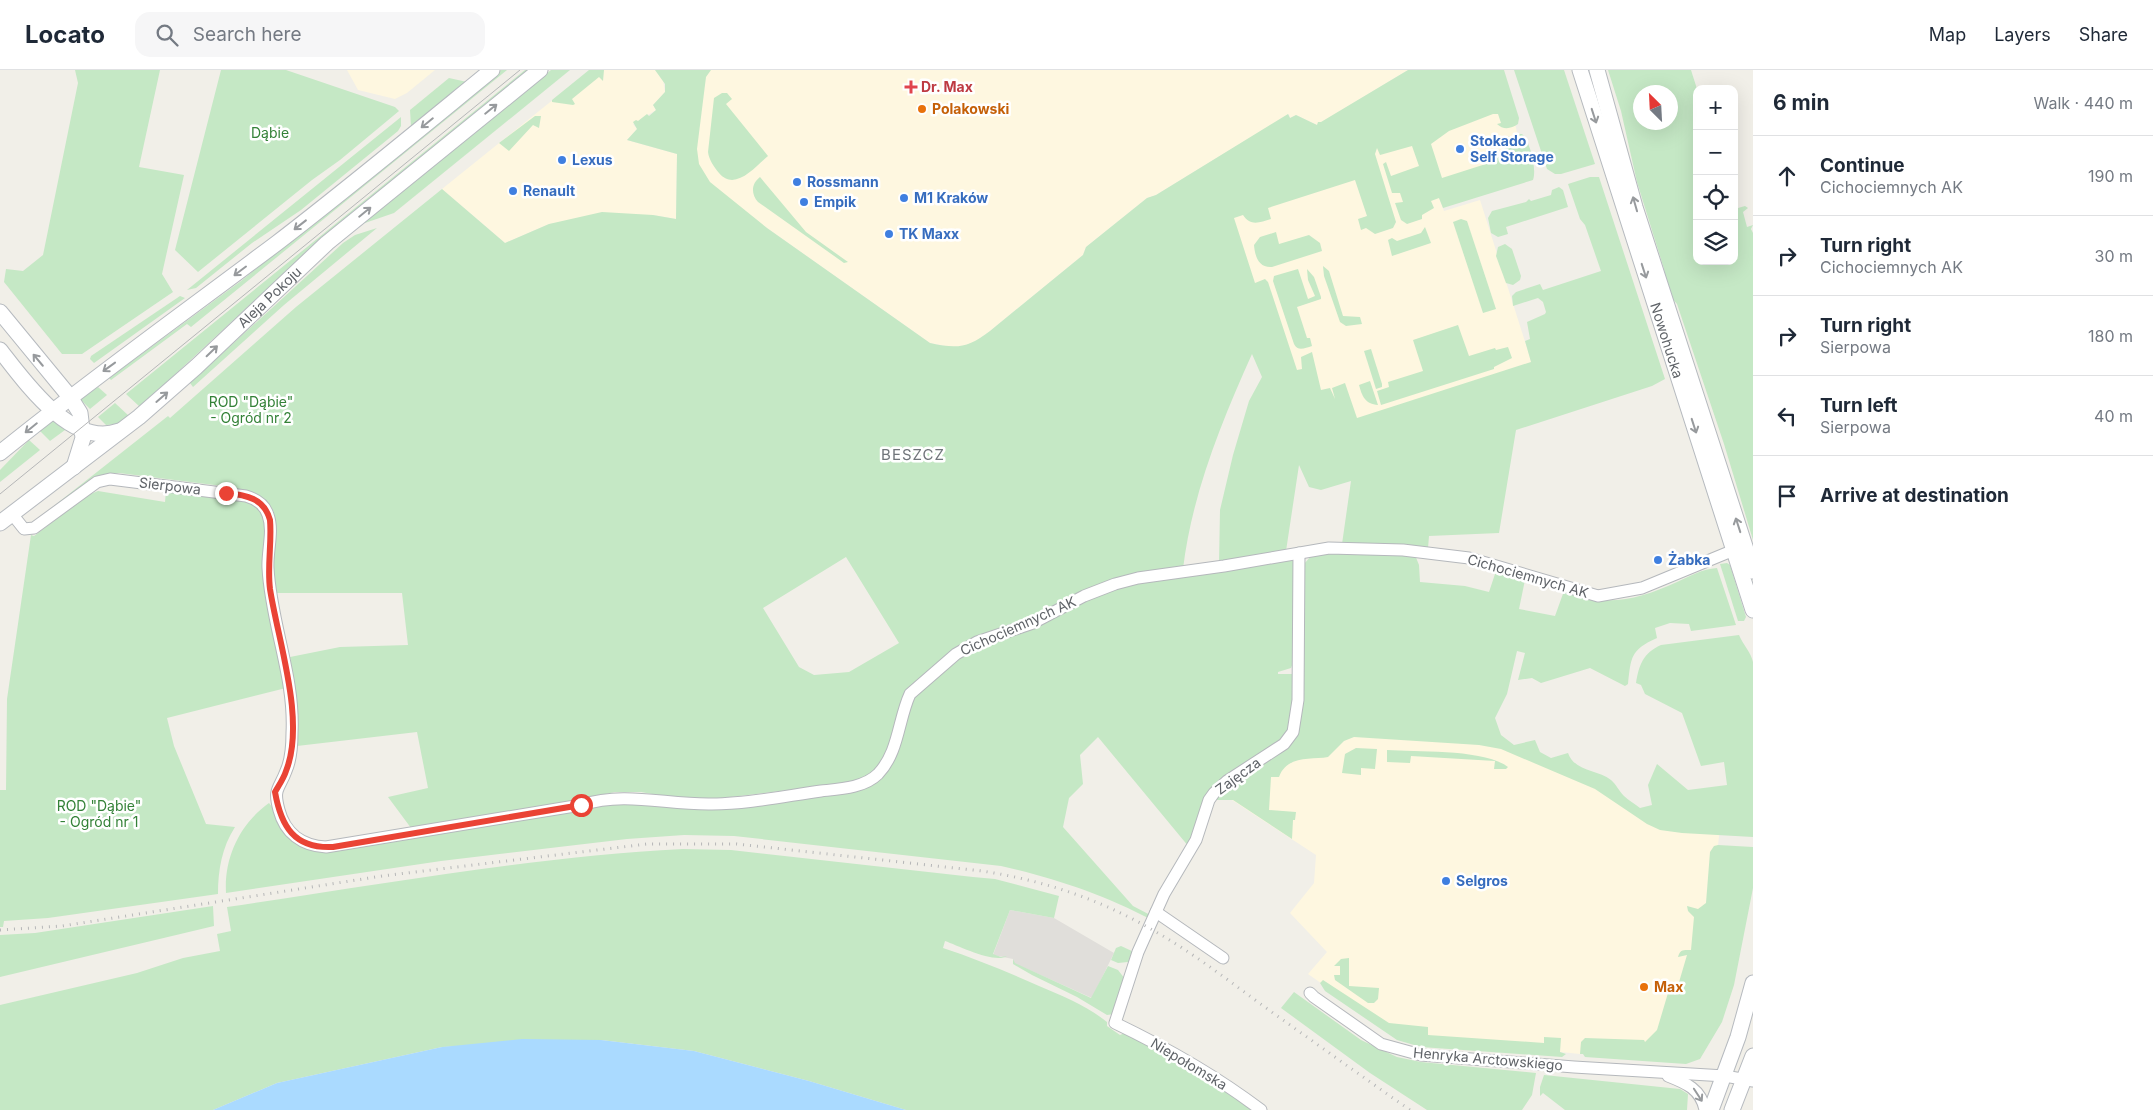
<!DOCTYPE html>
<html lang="en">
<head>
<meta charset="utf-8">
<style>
  :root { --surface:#fff; --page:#f6f6f7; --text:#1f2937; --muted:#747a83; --line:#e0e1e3 }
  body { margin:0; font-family:Inter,sans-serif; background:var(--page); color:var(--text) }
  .controls { position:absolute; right:15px; top:15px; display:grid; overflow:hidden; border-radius:10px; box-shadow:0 5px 20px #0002 }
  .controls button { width:45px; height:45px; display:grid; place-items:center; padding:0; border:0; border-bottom:1px solid var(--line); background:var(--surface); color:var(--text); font:25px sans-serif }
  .compass { position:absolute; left:1633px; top:15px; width:45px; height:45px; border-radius:50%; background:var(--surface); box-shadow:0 5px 20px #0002; rotate:336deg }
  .stop { position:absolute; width:15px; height:15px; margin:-11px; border:4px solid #ea4335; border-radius:50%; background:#fff }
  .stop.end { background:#ea4335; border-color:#fff; box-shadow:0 1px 5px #0008 }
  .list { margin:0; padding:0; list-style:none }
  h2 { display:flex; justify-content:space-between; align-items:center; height:65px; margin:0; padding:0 20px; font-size:21px }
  h2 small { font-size:16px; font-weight:400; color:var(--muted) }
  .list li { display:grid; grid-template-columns:32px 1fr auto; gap:15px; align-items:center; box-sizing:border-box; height:80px; padding:0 20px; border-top:1px solid var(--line) }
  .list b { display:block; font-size:19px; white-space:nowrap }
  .list p { margin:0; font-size:16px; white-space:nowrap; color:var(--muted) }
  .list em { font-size:16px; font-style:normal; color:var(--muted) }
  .icon { flex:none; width:28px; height:28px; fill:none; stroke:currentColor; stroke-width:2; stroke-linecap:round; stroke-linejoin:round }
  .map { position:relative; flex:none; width:1753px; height:1040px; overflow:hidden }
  header { display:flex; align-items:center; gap:30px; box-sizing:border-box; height:70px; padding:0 25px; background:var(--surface); border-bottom:1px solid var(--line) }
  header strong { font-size:24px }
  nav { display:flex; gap:28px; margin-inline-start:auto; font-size:18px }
  .search { width:350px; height:45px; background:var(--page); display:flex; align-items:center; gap:12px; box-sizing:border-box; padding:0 18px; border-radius:15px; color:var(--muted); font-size:19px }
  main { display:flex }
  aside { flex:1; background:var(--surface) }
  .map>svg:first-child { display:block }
  .commercial { fill:#fef7e0 }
  .industrial { fill:#e0deda }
  .green { fill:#c5e8c5; fill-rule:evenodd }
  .water { fill:#aadaff }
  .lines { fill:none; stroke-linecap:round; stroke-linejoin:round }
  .street-casing { stroke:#b5b8bc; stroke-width:13 }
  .secondary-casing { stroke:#b6babf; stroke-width:17 }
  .street { stroke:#fff; stroke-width:11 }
  .secondary { stroke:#fff; stroke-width:15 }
  .tram { stroke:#b6b7b8; stroke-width:1 }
  .rail { stroke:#b6b7b8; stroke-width:3; stroke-dasharray:1 6; stroke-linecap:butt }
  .oneway { stroke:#979a9d }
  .route { stroke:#ea4335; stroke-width:6 }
  .health-dot { fill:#e0444e; stroke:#fff; stroke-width:2 }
  .food-dot { fill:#e8710a; stroke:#fff; stroke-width:2 }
  .shop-dot { fill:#3f7fe0; stroke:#fff; stroke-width:2 }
  .labels { text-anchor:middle; stroke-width:5; stroke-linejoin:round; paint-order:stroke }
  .health-label { font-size:14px; font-weight:bold; fill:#be3a42; stroke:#fff; text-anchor:start }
  .food-label { font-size:14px; font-weight:bold; fill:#c56008; stroke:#fff; text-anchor:start }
  .park-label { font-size:14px; fill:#348238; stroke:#fff }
  .shop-label { font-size:14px; font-weight:bold; fill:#366cbe; stroke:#fff; text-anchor:start }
  .street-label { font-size:14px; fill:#5f6368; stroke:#fff }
  .neighbourhood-label { font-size:15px; letter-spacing:1px; fill:#70757a; stroke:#fff }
</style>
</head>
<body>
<header>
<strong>Locato</strong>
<div class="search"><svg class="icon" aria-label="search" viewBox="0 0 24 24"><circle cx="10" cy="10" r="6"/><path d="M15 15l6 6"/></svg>Search here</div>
<nav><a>Map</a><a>Layers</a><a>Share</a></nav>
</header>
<main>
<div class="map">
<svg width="1753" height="1040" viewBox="0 0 1753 1040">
  <rect width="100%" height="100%" fill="#f1efe8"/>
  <g class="commercial">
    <polygon points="347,0 435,0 407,23 395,29 358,20"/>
    <polygon points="590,0 655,0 663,10 665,22 653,35 656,40 633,54 637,59 627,70 677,84 676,149 653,145 549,154 505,173 442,119"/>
    <polygon points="710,0 1408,0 1317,55 1296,45 1290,48 1289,44 1156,125 1147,128 1086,177 1083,185 990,261 975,272 956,278 930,273 713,120 691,83 706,6"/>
    <polygon points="1511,35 1518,67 1525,78 1439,128 1444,141 1480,130 1534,300 1321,420 1189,136"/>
    <polygon points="1484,664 1599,716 1651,752 1720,758 1711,836 1673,982 1580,984 1395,965 1308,904 1327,882 1290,843 1314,813 1316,785 1232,730 1294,688 1340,666"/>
  </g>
  <polygon class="industrial" points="1010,840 1054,848 1114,883 1092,928 1014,893 1013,889 993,885"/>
  <g class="green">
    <polygon points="75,0 160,0 139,97 184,105 162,204 173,222 82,284 62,284 4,212 6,199 23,201 43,185 78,13"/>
    <polygon points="221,0 286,0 395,37 399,41 340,90 312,110 198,202 175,180"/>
    <polygon points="501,0 507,0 191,257 187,254 111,310 109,308 241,211"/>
    <polygon points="525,0 531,0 284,203 140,337 126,324"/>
    <polygon points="551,0 570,0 394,143 362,154"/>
    <polygon points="589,0 604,0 603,11 599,7 572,29 575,34 573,35 552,32 552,30"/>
    <path d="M655 0H711L706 7 697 79 699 94 710 112 767 158 930 273C957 279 968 278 990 261L1083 185 1086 177 1147 128 1156 125 1288 44 1290 48 1296 45 1317 55 1318 52H1321L1408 0H1504L1519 48 1518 54C1511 59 1503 60 1497 54L1501 53 1498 44H1493L1449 61 1431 74 1442 108 1492 92V89L1499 87 1500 90 1507 88C1505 79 1501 73 1509 66L1511 70 1518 67 1516 64H1522C1530 71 1537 99 1533 110L1443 138 1439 128 1431 131 1434 138 1422 145V149L1407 154 1401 150 1395 133 1403 132 1400 123H1392L1383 94 1386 92 1391 106 1419 96 1412 76 1380 85 1377 78 1375 84 1396 152 1393 158 1375 164 1366 158 1361 160 1358 149 1367 146 1355 110 1268 138 1271 149C1260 152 1251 157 1243 145L1234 148 1255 213 1265 209 1268 212 1297 300 1302 299 1301 287 1312 282 1321 320 1330 318 1335 329 1332 318 1345 313 1357 348 1531 292 1525 271 1530 269 1527 252 1545 244 1546 242 1543 232 1538 228 1513 236 1512 226 1516 222 1540 214 1543 220 1601 201 1585 155 1580 149 1568 114 1590 107H1599L1665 309 1652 316 1516 360 1499 463 1429 466 1428 478 1342 474 1351 411 1321 420 1309 417 1299 395 1286 481 1219 494 1220 440 1233 385 1249 331 1262 307 1252 284C1221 353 1192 424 1183 499L1144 503 1032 548 989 562 960 576 909 617 903 629 889 677 875 701 862 709 846 713 723 728H674L641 722H615L577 730 411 758 388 727 428 718 417 662 297 676 296 625 290 587 340 577 408 575 402 523H276L273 503 275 453 273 440 265 430 255 423 230 417 119 403 103 406 31 454 168 346 170 348 296 237 442 119 505 173 549 154 602 142 653 145 676 149 677 84 627 70 637 59 633 52 636 50 638 51 647 44 649 46 656 40 653 35 665 22V14ZM846 487 899 573 849 602 814 605 799 597 763 538Z"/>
    <polygon points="1514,0 1564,0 1595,94 1561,104 1555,104 1547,99"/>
    <path d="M1608 0H1691L1697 19V191H1734V128L1738 138 1745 136 1748 138 1743 142 1747 157 1753 155 1751 159 1753 163V470L1724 374 1677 234C1668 225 1666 211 1664 199L1637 112 1621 41ZM1640 22H1670V52H1640Z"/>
    <polygon points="449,8 467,12 411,57 410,40"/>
    <path d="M722 23H727L732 29 726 34 768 86C755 97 735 122 719 103 714 97 709 90 708 82L714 28Z"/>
    <polygon points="535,46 541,46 539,58 533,55 509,81 499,73"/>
    <polygon points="401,47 401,56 398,61 301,140 252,173 196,218 187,220"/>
    <path d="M760 107 806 162 848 192 844 193 758 132C751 124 751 114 760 107Z"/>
    <polygon points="1559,117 1563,120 1568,137 1506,157 1508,164 1498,167 1491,163 1488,148 1492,141 1526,132 1529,129 1531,131 1551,125 1552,120"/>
    <polygon points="1461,149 1467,151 1496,239 1483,243 1453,152"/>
    <polygon points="1425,157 1431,173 1392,186 1388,170 1392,168 1397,171 1421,163"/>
    <polygon points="377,158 284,235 193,317 190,313 343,173 355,165"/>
    <path d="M1276 162 1279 174 1309 165 1320 173 1322 181 1272 197C1259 198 1255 187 1254 175L1260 167Z"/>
    <polygon points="1505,174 1512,179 1521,206 1520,210 1513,215 1506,213 1496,186 1498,177"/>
    <polygon points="1323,196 1329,201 1343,246 1360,247 1362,254 1346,256 1340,252 1324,206"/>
    <path d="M1298 199 1308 229 1315 226 1308 210 1307 199 1314 207 1321 227V229L1297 237 1307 268H1310L1312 276C1305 278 1298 282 1294 274L1273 211 1274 206Z"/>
    <polygon points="180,226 185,228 94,293 90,289 91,286"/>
    <polygon points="1458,255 1469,286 1495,278 1496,280 1508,277 1512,288 1494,297 1494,299 1381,335 1377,321 1389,317 1388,312 1423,301 1413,270"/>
    <polygon points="1371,279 1382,314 1382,317 1376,319 1364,281"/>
    <path d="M1370 311 1378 335C1365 334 1362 326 1359 315Z"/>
    <polygon points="98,317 107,325 90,339 80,329"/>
    <polygon points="115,333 129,346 119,354 106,355 98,347"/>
    <polygon points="53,350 65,360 50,371 40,361"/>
    <polygon points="29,370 40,380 0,412 0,400"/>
    <path d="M98 421 165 432 166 421 244 430C255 434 260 438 265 448L286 618 167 648 174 676 206 754 235 757C222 777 218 800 218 824L48 848 4 851 3 857H0V720H6L7 629 31 465 34 466 88 425Z"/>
    <path d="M1330 482 1415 485 1419 495 1420 512 1465 516 1489 522 1496 501 1525 510 1519 539 1555 546 1564 521C1607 538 1637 530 1677 512 1690 506 1702 499 1717 498L1736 555 1691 561 1689 554 1670 553 1655 558 1657 568C1630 580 1631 588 1628 614L1625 616 1590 598 1541 613 1532 608 1518 610 1525 583 1517 581 1507 624 1495 648 1501 665 1514 675 1535 670 1540 682 1551 688 1568 683C1575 702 1597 699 1611 710 1616 714 1619 721 1624 726 1628 730 1635 734 1640 738L1652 735 1648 715 1657 694 1688 720 1727 715 1724 692 1701 696 1682 643 1645 624 1641 615 1636 613C1639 595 1643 583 1661 575L1739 565C1743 575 1751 582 1753 592V767L1682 763 1660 760 1647 754 1595 719 1501 679 1479 675 1354 667 1344 671 1328 687C1311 690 1287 685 1279 707H1271L1269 740 1296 742 1295 750H1293L1292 769 1233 730H1210L1294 662 1304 494 1311 486Z"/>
    <path d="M1291 490 1295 492V588L1291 598 1278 602V604H1292L1295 611 1292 655 1285 669 1217 716 1189 777 1098 667 1080 685 1083 714 1069 728 1063 757 1133 836 1156 848 1154 851C1102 824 1057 809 1001 796L734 766 684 765 627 769 441 791 226 823C224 787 240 754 269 733L303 776 595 735 630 733 707 739 849 720 895 685 903 666 913 628 962 584 1117 517Z"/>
    <polygon points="1727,493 1730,495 1746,547 1744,551 1738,551 1720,494"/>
    <polygon points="1356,678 1377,679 1375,699 1361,698 1361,705 1342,703 1345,684"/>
    <path d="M1387 680C1418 682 1485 679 1508 697L1506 699H1494L1495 691 1411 686 1410 693 1387 692Z"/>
    <path d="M1718 775 1753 777V818L1734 915 1722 952 1700 989 1686 994 1585 987 1583 984H1580L1581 972 1585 968 1644 970 1645 972 1657 960 1668 923 1677 919 1687 885 1678 887C1680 879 1684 880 1691 880L1694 847 1688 841 1687 836 1698 839 1706 833 1710 782 1714 776Z"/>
    <path d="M683 779 731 780 973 807 995 809 1059 826 1054 848 1010 840 993 884 1001 887 1007 886C995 894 959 876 945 871L943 878C976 889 1008 902 1039 916 1063 926 1087 936 1107 952V956L1120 965 1125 963 1166 982 1255 1040H906L809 1011 694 981 601 970 442 977 277 1013 213 1040H0V935L137 903 183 888 220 881 217 864 231 861 227 837C378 815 530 787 683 779Z"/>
    <polygon points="213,836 214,856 0,907 0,865 35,863"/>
    <polygon points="1121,876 1134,882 1133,887 1128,892 1118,893 1111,890 1116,878"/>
    <polygon points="1349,888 1349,916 1379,918 1378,929 1374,933 1368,933 1335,910 1334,905 1340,905 1340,896 1334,896 1341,889"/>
    <polygon points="1013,889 1015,893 1091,928 1108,896 1118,900 1125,909 1114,944 1107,945 1077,927 1032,905 1013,894"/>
    <polygon points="1323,910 1389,953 1428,957 1428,965 1544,973 1544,967 1561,968 1560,982 1566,984 1562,987 1421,977 1397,970 1325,921 1320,913"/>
    <polygon points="1294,922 1361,970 1397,987 1421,992 1536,1003 1532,1025 1522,1040 1427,1040 1370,1003 1281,938"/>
    <polygon points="1544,1005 1680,1019 1688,1024 1687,1040 1565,1040 1543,1023 1540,1026 1540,1017"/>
  </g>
  <polygon class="water" points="522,969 601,970 694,981 809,1011 906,1040 213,1040 277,1013 442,977"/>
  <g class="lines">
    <defs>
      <g id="street">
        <path d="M12 444 24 459 34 458 97 412 110 409 246 426C256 429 265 435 268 445 274 461 267 481 268 498 271 554 295 607 292 663 292 675 291 690 286 701 279 720 273 718 279 740 285 763 302 776 326 777L581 735C627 721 665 735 712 734 748 734 785 726 821 721 839 719 864 718 878 704 899 682 898 650 910 624L956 584 977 572 1033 553 1084 526 1115 514 1138 508 1224 496 1329 478 1403 480 1469 488 1598 526 1642 518 1734 480"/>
        <polyline points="1156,842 1223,888"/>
        <polyline points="1310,923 1314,927 1381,974 1421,985 1574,997 1725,1006 1753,1011"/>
        <path d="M1668 1006C1686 1013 1701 1019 1705 1040"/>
        <path d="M1261 1040C1215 1005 1167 978 1115 953L1138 882 1164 824 1196 770 1209 730 1214 723 1227 711 1284 674 1293 662 1298 630 1299 483"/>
      </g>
      <g id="secondary">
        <path id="s1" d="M1580 0 1753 540"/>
        <polyline points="1597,0 1635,137 1753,501"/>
        <polyline points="0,242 70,327 80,343 83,368 74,397"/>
        <path d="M0 280C25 312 72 379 119 361"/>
        <path d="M0 383C90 310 184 243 277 173 350 117 421 58 492 0"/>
        <path id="s2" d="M0 453 139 347 196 297 327 173 540 0"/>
        <polyline points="1711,1040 1738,967 1753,913"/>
        <polyline points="1732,1040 1753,986"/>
      </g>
    </defs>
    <use href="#street" class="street-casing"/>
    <use href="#secondary" class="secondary-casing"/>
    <use href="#street" class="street"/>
    <use href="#secondary" class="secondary"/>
    <polyline class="tram" points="0,424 520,0"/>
    <path class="rail" d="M0 860 62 856 382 806 647 774H737L982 801C1041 810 1097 828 1149 858 1189 880 1225 908 1262 935 1311 970 1360 1005 1410 1040"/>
  </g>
  <defs><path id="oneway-shaft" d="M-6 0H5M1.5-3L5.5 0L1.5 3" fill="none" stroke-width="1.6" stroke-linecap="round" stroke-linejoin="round" transform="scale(1.25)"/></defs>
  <g class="oneway">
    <use href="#oneway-shaft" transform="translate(491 39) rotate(-39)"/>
    <use href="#oneway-shaft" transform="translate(1594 46) rotate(72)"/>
    <use href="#oneway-shaft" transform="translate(427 53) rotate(141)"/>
    <use href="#oneway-shaft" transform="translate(1635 134) rotate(-106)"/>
    <use href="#oneway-shaft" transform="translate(365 142) rotate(-39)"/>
    <use href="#oneway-shaft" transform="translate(300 155) rotate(142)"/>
    <use href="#oneway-shaft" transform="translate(240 201) rotate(143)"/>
    <use href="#oneway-shaft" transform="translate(1644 201) rotate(72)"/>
    <use href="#oneway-shaft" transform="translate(212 281) rotate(-44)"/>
    <use href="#oneway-shaft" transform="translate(38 290) rotate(-130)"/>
    <use href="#oneway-shaft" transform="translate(109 297) rotate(144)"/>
    <use href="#oneway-shaft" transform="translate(162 327) rotate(-41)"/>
    <use href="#oneway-shaft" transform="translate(1694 356) rotate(72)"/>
    <use href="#oneway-shaft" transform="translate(31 358) rotate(141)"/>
    <use href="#oneway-shaft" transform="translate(1738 455) rotate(-108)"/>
    <use href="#oneway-shaft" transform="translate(1698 1025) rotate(57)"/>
  </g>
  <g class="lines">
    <path class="route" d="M226 423C246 425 264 428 270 450 272 473 267 496 270 519 278 571 306 651 286 701 284 708 279 715 275 722 281 756 294 779 333 777L581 735"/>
  </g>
  <path class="health-dot" d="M908.5 9.5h5v5h5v5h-5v5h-5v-5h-5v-5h5z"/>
  <g class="food-dot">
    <circle cx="922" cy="39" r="5"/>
    <circle cx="1644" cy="917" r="5"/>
  </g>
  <g class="shop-dot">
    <circle cx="1460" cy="79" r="5"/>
    <circle cx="562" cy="90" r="5"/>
    <circle cx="797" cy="112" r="5"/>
    <circle cx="513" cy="121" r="5"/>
    <circle cx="904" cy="128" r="5"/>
    <circle cx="804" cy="132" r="5"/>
    <circle cx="889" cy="164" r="5"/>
    <circle cx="1658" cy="490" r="5"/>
    <circle cx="1446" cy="811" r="5"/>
  </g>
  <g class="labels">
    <g class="health-label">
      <text x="921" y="22">Dr. Max</text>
    </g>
    <g class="food-label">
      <text x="932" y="44">Polakowski</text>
      <text x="1654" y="922">Max</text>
    </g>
    <g class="park-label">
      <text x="270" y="68">Dąbie</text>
      <text x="251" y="337">ROD "Dąbie"<tspan x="251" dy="16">- Ogród nr 2</tspan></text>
      <text x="99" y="741">ROD "Dąbie"<tspan x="99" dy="16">- Ogród nr 1</tspan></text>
    </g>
    <g class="shop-label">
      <text x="1470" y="76">Stokado<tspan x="1470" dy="16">Self Storage</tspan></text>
      <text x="572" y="95">Lexus</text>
      <text x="807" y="117">Rossmann</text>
      <text x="523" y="126">Renault</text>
      <text x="914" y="133">M1 Kraków</text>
      <text x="814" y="137">Empik</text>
      <text x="899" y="169">TK Maxx</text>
      <text x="1668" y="495">Żabka</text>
      <text x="1456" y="816">Selgros</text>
    </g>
    <g class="street-label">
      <text dy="5" stroke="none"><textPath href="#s2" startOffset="352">Aleja Pokoju</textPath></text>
      <text dy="5" stroke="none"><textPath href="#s1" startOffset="284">Nowohucka</textPath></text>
      <text transform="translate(170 416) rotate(7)" y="5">Sierpowa</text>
      <text transform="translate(1528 506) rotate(16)" y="5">Cichociemnych AK</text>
      <text transform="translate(1018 556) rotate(-24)" y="5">Cichociemnych AK</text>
      <text transform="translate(1238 706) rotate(-36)" y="5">Zajęcza</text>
      <text transform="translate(1488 989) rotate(5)" y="5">Henryka Arctowskiego</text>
      <text transform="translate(1189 994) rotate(31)" y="5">Niepołomska</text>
    </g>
    <g class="neighbourhood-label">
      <text x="913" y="390">BESZCZ</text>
    </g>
  </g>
</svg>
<div class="controls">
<button>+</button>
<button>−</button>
<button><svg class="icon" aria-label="locate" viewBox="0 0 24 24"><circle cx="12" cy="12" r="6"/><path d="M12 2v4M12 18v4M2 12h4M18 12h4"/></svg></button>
<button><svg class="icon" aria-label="layers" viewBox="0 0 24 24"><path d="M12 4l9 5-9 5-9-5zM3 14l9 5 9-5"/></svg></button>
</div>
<svg class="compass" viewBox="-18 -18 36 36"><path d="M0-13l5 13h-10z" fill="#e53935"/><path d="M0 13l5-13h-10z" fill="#747a83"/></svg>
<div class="stop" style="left:581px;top:735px"></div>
<div class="stop end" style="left:226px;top:423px"></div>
</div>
<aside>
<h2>6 min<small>Walk · 440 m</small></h2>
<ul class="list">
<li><svg class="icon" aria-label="ahead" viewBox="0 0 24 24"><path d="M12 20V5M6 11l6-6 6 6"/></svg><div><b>Continue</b><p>Cichociemnych AK</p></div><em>190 m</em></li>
<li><svg class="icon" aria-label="right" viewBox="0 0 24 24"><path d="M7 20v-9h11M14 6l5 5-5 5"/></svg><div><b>Turn right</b><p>Cichociemnych AK</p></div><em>30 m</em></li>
<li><svg class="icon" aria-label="right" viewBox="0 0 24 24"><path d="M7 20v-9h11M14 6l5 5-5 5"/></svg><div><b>Turn right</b><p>Sierpowa</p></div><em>180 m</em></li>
<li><svg class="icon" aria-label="left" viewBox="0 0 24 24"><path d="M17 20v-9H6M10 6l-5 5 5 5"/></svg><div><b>Turn left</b><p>Sierpowa</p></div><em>40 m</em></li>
<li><svg class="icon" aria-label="arrive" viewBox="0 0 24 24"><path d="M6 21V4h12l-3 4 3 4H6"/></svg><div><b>Arrive at destination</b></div></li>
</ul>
</aside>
</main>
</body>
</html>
